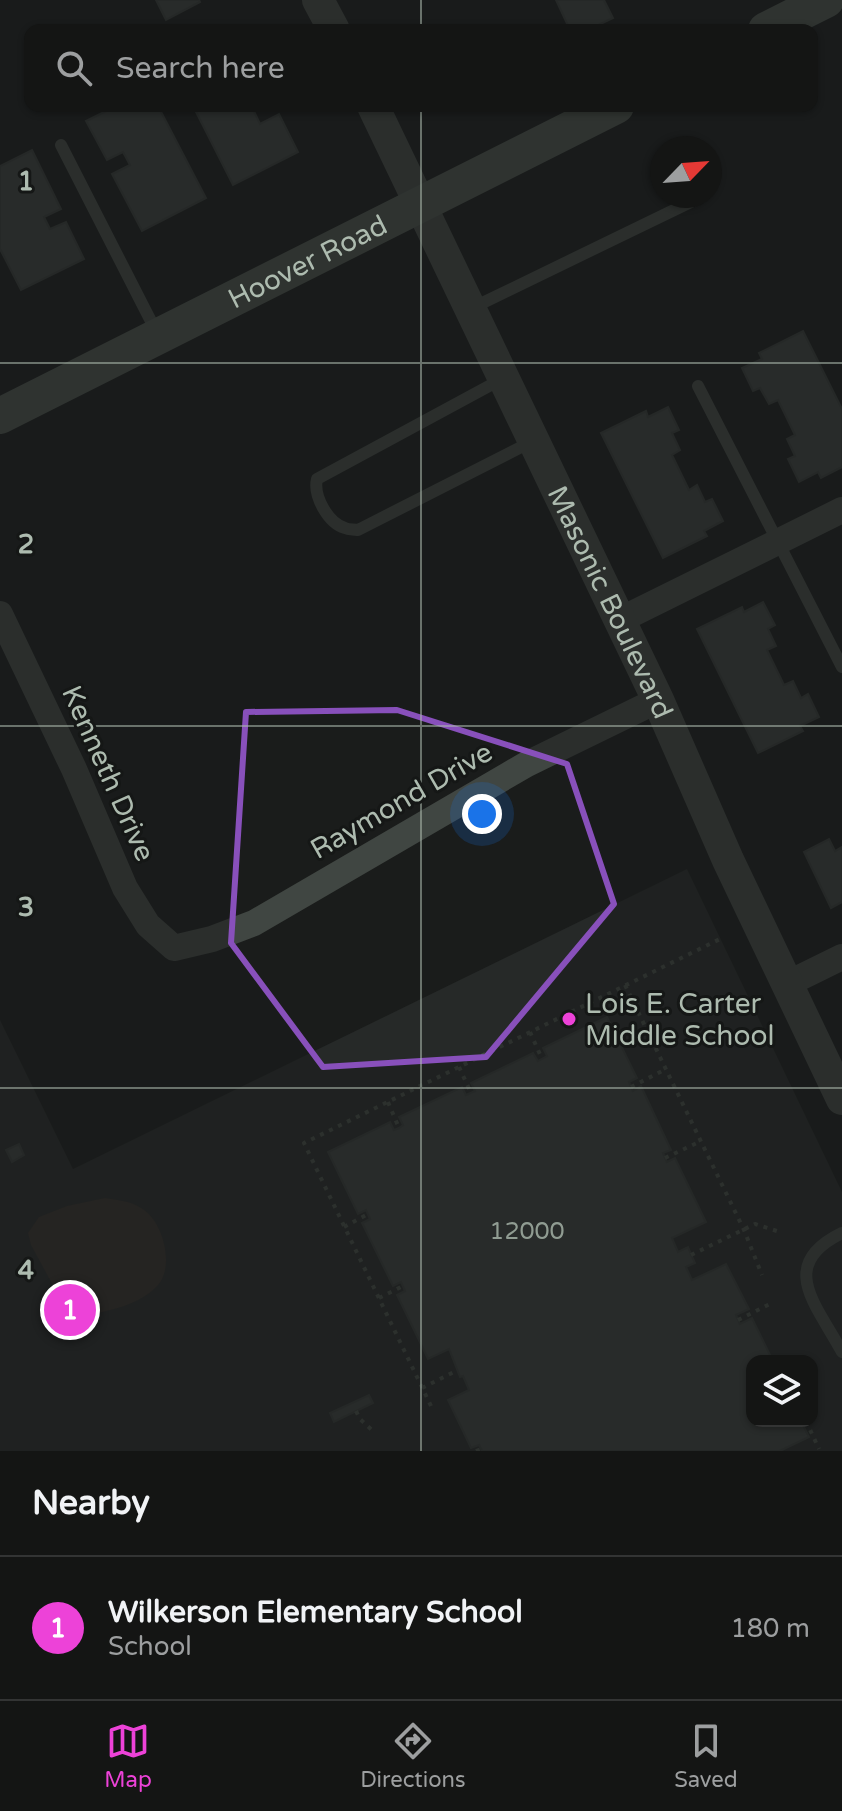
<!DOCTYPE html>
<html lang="en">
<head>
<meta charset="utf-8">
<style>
  :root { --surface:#141514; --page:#1d1e1d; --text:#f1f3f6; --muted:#9d9fa0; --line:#333434; --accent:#ed42d8 }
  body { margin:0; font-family:"Varela Round",sans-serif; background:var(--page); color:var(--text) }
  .controls { position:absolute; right:24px; bottom:24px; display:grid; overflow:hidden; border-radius:16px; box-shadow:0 2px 6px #0004 }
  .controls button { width:72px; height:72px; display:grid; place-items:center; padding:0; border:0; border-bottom:2px solid var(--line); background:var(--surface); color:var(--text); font:40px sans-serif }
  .compass { position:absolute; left:650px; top:136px; width:72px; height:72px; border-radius:50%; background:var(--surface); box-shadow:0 2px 6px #0004; rotate:65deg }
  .you { position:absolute; left:482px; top:814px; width:28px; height:28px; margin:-20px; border:6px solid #fff; border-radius:50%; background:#1a73e8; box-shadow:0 0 0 12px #1a73e833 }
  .badge { display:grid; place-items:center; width:52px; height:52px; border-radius:50%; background:var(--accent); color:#fff; font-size:26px; font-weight:700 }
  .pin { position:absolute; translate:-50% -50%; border:4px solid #fff; box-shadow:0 2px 8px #0006 }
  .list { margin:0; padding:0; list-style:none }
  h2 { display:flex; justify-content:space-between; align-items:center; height:104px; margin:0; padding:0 32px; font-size:34px }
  h2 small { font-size:26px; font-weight:400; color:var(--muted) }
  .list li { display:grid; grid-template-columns:52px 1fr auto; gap:24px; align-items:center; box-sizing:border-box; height:144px; padding:0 32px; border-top:2px solid var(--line) }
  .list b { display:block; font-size:30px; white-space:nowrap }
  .list p { margin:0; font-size:26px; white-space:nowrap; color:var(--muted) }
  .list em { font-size:26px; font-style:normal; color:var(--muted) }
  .icon { flex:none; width:44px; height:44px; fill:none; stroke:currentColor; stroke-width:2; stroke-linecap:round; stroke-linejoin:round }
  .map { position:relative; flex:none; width:842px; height:1451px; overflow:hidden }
  .search { position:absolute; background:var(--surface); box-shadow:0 2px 6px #0004; left:24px; right:24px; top:24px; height:88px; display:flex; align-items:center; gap:20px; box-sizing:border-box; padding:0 28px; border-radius:16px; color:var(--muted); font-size:30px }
  .sheet { height:248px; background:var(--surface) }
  nav { display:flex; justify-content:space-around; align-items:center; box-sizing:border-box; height:112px; border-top:2px solid var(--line); background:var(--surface); font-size:22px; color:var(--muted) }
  nav a { display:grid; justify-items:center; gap:4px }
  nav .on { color:var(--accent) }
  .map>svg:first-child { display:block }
  .built { fill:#262928; fill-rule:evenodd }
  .green { fill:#342f2a }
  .building { fill:#3a3e3c; stroke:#343836; stroke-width:2 }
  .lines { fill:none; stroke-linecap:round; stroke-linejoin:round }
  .path { stroke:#434a44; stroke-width:4; stroke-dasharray:4 6; stroke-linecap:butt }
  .service { stroke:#404642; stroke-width:12 }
  .minor { stroke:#404642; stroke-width:26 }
  .tertiary { stroke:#404642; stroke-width:32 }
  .secondary { stroke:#49514b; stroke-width:36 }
  .marked { fill:none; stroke:#8850bb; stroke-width:6; stroke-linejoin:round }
  .grid { fill:none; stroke:#adbbaf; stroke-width:2; stroke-opacity:0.55 }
  .poi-dot { fill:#ed42d8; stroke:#151716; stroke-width:3 }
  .labels { text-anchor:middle; stroke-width:6; stroke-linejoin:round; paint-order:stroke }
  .number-label { font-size:24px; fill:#909c92 }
  .street-label { font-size:28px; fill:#adbbaf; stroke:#151716 }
  .poi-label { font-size:28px; fill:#adbbaf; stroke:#151716; text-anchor:start }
  .grid-label { font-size:26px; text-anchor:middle; font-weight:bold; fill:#adbbaf; stroke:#151716; stroke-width:6; stroke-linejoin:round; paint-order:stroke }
</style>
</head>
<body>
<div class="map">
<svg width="842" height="1451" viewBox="0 0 842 1451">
  <rect width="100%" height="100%" fill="#1a1c1b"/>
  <path class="built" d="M687 869 842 1192V1451H0V1020L73 1169ZM752 1361H812V1421H752Z"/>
  <path class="green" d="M105 1198C117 1200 131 1201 141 1208 163 1220 175 1266 158 1285 141 1305 108 1311 84 1316L62 1302 31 1245 28 1233 39 1217 67 1206Z"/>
  <g class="building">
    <polygon points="156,0 199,0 200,2 166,20"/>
    <polygon points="556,0 604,0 613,18 588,30 570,30"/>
    <polygon points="116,106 158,106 206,198 142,231 112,174 130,165 123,152 107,160 86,121"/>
    <polygon points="193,106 259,106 253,109 260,124 279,114 298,152 233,185"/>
    <polygon points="32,150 61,209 44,217 50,229 66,222 84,259 21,290 0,249 0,166"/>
    <polygon points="803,331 842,409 842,467 821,478 818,472 799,482 788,459 795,456 787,439 795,435 778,400 769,404 760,388 753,391 742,368 762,359 759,353"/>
    <polygon points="668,407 679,430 672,433 680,450 672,455 689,490 697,485 705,502 712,499 723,521 704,531 707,536 663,558 601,433 646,411 648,417"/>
    <polygon points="763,602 775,625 768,629 776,646 767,650 784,685 793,681 801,698 808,694 819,717 800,726 803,731 758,753 697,629 742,607 744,612"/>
    <polygon points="829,839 835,851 842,847 842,902 831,908 804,852"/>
    <polygon points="607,1017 637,1078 629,1082 633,1091 641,1086 671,1150 663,1153 667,1162 675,1158 706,1222 672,1238 678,1252 688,1247 695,1263 686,1267 692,1280 726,1264 749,1309 736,1315 740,1324 752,1318 773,1361 752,1361 752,1421 801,1421 809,1437 780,1451 482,1451 479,1445 471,1448 448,1400 469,1390 463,1376 460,1377 449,1349 428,1359 397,1295 405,1291 401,1282 393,1286 362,1223 370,1219 366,1210 358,1214 328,1152 390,1122 394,1130 399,1128 403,1125 399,1117 462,1087 466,1095 475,1091 471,1083 533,1053 538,1061 547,1056 543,1048"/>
    <polygon points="19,1144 24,1155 12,1162 6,1150"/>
    <polygon points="369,1395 373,1403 334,1422 330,1413"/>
  </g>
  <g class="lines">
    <g class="path">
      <polyline points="625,985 744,1230 762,1275"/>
      <polyline points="530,1032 542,1059"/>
      <polyline points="459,1067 471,1093"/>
      <polyline points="631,1087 666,1069"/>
      <polyline points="388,1102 399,1128"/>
      <polyline points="665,1158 701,1141"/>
      <polyline points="344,1227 368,1214"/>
      <polyline points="691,1255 755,1224 780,1232"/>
      <polyline points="379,1298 403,1286"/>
      <polyline points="738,1320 772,1303"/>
      <polyline points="422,1388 456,1371"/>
      <polyline points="431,1406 304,1143 720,939"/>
      <polyline points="356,1411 360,1419 374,1432"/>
      <polyline points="806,1421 819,1449"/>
      <polyline points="476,1451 481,1449"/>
    </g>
    <g class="service">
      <polyline points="61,145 157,333"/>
      <polyline points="472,308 703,196"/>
      <path d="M502 379 317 479C313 496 328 523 345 528 349 530 353 529 358 530L533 441"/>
      <polyline points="698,386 842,667"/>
      <path d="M842 1233C776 1265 817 1305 842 1352"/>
    </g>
    <g class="minor">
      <polyline points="0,614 74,769 125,888 148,925 174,948 212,939 254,923 527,764 658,700"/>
      <polyline points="620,620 842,510"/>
      <polyline points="787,984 842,957"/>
    </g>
    <g class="tertiary">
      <polyline points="318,0 334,30"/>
      <path id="s1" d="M373 106 658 700 728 860 842 1099"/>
    </g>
    <g class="secondary">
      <polyline points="766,30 826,0"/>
      <path id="s2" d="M0 416 616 106"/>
    </g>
  </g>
  <path d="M0 0H842V1451H0ZM397 710 567 764 614 904 486 1057 323 1067 231 943 246 712Z" fill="#1a1c1b" fill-opacity=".55" fill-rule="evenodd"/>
  <path class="marked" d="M397 710 567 764 614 904 486 1057 323 1067 231 943 246 712Z"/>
  <path class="grid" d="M421 0V30M421 106V1451M0 363H842M0 726H842M0 1088H842"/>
  <circle class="poi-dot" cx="569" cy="1019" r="8"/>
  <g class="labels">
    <g class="number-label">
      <text x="527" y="1239">12000</text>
    </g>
    <g class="street-label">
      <text dy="10" stroke="none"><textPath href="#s2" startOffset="344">Hoover Road</textPath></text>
      <text dy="10" stroke="none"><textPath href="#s1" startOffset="550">Masonic Boulevard</textPath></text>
      <text transform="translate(109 773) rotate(66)" y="10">Kenneth Drive</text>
      <text transform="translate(401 800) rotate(-30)" y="10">Raymond Drive</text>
    </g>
    <g class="poi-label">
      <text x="585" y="1013">Lois E. Carter<tspan x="585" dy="32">Middle School</tspan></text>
    </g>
  </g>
  <g class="grid-label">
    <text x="26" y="190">1</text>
    <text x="26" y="553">2</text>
    <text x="26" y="916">3</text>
    <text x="26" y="1279">4</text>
  </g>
</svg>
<div class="controls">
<button><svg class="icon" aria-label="layers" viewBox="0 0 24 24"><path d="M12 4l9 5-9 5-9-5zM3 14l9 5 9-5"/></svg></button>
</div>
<svg class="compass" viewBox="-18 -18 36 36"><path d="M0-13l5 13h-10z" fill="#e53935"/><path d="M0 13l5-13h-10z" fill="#9d9fa0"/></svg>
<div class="you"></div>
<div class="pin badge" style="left:70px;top:1310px">1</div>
<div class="search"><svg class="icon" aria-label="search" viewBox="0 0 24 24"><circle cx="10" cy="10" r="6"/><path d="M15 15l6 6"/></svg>Search here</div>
</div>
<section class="sheet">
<h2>Nearby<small></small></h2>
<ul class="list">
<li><span class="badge">1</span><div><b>Wilkerson Elementary School</b><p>School</p></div><em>180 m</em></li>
</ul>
</section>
<nav>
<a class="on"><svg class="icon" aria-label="map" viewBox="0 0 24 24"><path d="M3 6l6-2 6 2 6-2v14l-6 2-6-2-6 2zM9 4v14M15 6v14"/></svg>Map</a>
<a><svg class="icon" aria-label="directions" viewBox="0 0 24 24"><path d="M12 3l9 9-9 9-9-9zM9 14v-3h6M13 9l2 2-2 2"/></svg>Directions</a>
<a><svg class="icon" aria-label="saved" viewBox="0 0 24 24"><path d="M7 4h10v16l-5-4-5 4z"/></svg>Saved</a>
</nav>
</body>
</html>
